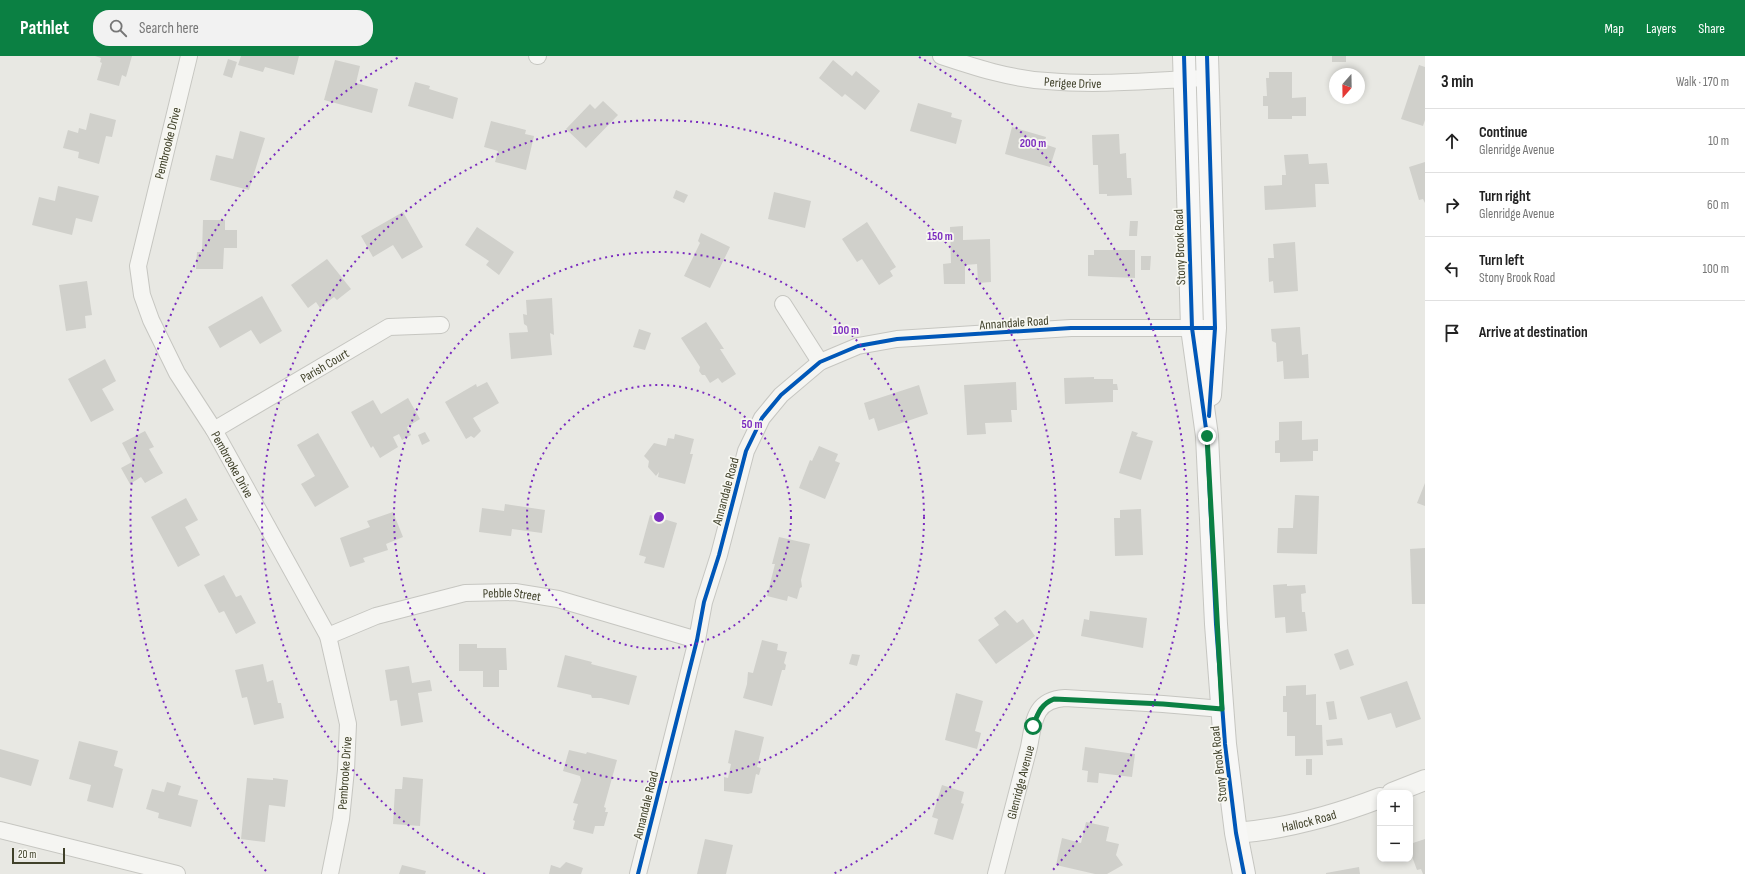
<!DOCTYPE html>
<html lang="en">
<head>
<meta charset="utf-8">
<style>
  :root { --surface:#fff; --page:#f2f2f2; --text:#222; --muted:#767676; --line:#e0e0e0; --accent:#0b8043 }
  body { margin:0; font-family:"Sofia Sans Condensed",sans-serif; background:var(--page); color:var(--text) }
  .controls { position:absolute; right:12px; bottom:12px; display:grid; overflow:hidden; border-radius:8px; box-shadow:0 2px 6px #0003 }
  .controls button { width:36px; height:36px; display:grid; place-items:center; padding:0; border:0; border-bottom:1px solid var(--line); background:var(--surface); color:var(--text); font:20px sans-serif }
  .compass { position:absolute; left:1329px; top:12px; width:36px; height:36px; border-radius:50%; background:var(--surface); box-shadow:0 2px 6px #0003; rotate:200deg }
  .scale { position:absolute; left:12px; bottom:10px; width:53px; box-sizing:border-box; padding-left:4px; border:2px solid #40412a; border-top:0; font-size:11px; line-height:14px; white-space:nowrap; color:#40412a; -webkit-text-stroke:3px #f7f7f1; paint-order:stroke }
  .stop { position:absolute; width:12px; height:12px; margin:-9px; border:3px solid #0b8043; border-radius:50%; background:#fff }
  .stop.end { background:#0b8043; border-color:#fff; box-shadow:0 1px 4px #0008 }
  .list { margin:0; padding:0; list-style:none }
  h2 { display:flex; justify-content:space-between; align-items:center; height:52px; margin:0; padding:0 16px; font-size:17px }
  h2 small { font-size:13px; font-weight:400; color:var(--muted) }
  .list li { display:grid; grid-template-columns:26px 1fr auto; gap:12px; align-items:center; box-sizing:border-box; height:64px; padding:0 16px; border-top:1px solid var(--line) }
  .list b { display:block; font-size:15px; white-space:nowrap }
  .list p { margin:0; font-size:13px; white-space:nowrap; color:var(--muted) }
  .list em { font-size:13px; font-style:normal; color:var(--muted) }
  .icon { flex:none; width:22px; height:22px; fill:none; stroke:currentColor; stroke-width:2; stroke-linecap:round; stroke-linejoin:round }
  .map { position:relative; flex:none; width:1425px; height:818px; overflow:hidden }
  header { display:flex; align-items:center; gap:24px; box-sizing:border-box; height:56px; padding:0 20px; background:var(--accent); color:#fff }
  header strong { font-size:19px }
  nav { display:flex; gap:22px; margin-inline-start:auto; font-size:14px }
  .search { width:280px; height:36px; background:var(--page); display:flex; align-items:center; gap:10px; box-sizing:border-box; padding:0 14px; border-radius:16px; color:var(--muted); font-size:15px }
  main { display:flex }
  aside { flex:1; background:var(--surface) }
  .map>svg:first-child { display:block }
  .building { fill:#d0d0cb }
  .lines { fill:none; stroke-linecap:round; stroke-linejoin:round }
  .minor-casing { stroke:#c6c6c1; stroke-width:18 }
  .tertiary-casing { stroke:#c6c6c1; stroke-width:22 }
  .secondary-casing { stroke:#c6c6c1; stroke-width:24 }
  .minor { stroke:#f5f5f2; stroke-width:16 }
  .tertiary { stroke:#f5f5f2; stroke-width:20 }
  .secondary { stroke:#f7f7f6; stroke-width:22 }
  .cycleway-casing { stroke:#f7f7f1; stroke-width:6 }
  .cycleway { stroke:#0057b8; stroke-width:4 }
  .route { stroke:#0b8043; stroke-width:5 }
  .ring { fill:none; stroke:#7b2cbf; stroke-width:2; stroke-dasharray:2 4 }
  .labels { text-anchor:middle; stroke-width:3.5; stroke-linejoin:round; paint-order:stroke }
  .street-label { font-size:13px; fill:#40412a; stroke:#f7f7f1 }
  .centre { fill:#7b2cbf; stroke:#f7f7f1; stroke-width:2 }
  .ring-label { font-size:12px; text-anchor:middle; font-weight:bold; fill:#7b2cbf; stroke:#f7f7f1; stroke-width:3.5; stroke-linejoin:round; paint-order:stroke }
</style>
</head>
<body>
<header>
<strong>Pathlet</strong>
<div class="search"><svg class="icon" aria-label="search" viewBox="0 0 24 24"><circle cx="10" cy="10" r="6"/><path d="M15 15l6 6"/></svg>Search here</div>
<nav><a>Map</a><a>Layers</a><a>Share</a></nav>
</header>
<main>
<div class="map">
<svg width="1425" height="818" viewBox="0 0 1425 818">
  <rect width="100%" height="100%" fill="#e8e8e3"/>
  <g class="building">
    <polygon points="95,0 132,0 126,21 122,19 119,30 97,24 102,7 100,6 101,2"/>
    <polygon points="241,0 299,0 294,19 265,11 263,16 238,9"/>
    <rect x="1332" y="0" width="14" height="6"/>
    <polygon points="228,3 237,6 232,22 223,19"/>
    <polygon points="335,4 360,10 356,27 378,33 372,57 324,44"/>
    <polygon points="833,4 852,20 856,15 880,35 865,54 845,38 842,41 819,22"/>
    <polygon points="1419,9 1425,11 1425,64 1423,70 1401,63"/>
    <polygon points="1269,16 1292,16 1292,42 1306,41 1306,60 1292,60 1292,63 1268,63 1268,50 1263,50 1263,40 1267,40 1266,22 1269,22"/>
    <polygon points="415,26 430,30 429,33 458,42 453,63 408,50"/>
    <polygon points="603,45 618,59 586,92 566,73 590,48 595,53"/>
    <polygon points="918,47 952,57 951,61 962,64 956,88 910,75"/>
    <polygon points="90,57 116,64 112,81 106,80 99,108 78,102 79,96 63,92 68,74 78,77 79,72 86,74"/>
    <polygon points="491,65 526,74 525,78 534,80 526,114 495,106 498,95 484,91"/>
    <polygon points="1012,71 1046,81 1044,88 1056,92 1050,111 1005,98"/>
    <polygon points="240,75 265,82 249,134 210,124 216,99 233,103"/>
    <polygon points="1119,78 1120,98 1126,97 1127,122 1131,122 1132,139 1107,140 1107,138 1099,138 1098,109 1093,109 1092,79"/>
    <polygon points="1308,98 1309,108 1327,107 1329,128 1315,128 1316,151 1265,154 1264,130 1282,129 1282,119 1286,119 1284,99"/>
    <polygon points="1425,106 1425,147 1423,143 1419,144 1409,111"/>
    <polygon points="58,130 99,140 92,166 76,162 72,179 32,169 39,141 55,145"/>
    <polygon points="676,134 688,139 684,147 673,142"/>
    <polygon points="774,136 811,145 805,172 768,163"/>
    <polygon points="403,156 423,191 402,203 393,189 373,201 361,180"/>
    <polygon points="203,164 225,164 225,174 237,174 237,192 224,192 223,213 196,213 197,196 202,196"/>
    <polygon points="1130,165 1138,165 1137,180 1129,180"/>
    <polygon points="867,166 896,211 890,215 893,220 879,229 862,203 857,206 842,183"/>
    <polygon points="963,170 963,184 990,183 991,226 978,227 977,208 965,209 965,228 944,228 943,208 951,207 950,171"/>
    <polygon points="477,171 514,196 499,219 486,209 489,205 465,189"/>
    <polygon points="701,177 730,191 710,232 684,220 700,187 698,185"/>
    <polygon points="1295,186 1298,235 1274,237 1273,225 1269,226 1268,202 1274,202 1273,188"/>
    <polygon points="1094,194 1135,194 1135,222 1088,220 1088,199 1094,199"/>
    <polygon points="1141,200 1151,200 1150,214 1141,214"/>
    <polygon points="327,203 351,233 337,244 334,241 320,252 316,246 308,252 291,229"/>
    <polygon points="87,225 92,259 85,260 86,272 66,275 59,229"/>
    <polygon points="262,240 282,275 260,288 251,274 220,292 208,271"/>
    <polygon points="552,242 554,279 550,277 552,299 511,303 509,277 528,276 527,270 524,268 523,258 527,259 526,244"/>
    <polygon points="706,266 724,293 720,293 736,318 722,327 718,322 710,327 705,319 702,319 699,315 700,311 681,282"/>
    <polygon points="1300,271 1302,299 1308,298 1309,322 1284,323 1283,305 1277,306 1276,287 1272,285 1271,273"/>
    <polygon points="639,273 651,277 645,294 633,291"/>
    <polygon points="105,303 116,325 102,333 114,354 91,366 68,323"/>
    <polygon points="1094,321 1094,323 1113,323 1113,328 1117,328 1118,334 1113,334 1113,346 1065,348 1064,322"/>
    <polygon points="487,326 499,347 473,362 481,375 474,382 471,380 466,383 445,346 476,328 477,331"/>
    <polygon points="1016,326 1017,354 1011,354 1012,366 985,367 986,378 967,379 964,329"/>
    <polygon points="919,329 928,358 878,375 874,362 869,364 864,347"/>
    <polygon points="408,342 420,363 407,371 411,379 402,384 399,378 393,381 398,391 380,402 373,390 371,392 351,356 373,344 381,358"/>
    <polygon points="1302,365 1302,384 1318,383 1318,395 1313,395 1313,405 1280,406 1280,397 1275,397 1275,385 1279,384 1279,366"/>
    <polygon points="145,375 154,391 149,393 163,417 145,427 141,421 130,428 121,412 132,406 122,387"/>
    <polygon points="1132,375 1138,377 1136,380 1153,385 1141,424 1119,417"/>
    <polygon points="425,376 430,385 422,389 418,379"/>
    <polygon points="318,377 349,431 315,451 301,428 315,420 297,389"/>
    <polygon points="675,378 694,383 690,398 693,398 685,428 658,421 659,416 656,420 648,411 649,405 644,400 654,387 666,390 668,382 674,383"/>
    <polygon points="819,390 838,398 835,405 840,407 825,443 799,432 810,404 812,405"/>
    <polygon points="1425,427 1425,450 1417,447"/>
    <polygon points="1295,439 1319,440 1317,498 1277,497 1278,472 1293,472"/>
    <polygon points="186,442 198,464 185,471 200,499 178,511 151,461"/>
    <polygon points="505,448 545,454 542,477 512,473 511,480 479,476 482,452 504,455"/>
    <polygon points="1141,453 1143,499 1115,500 1114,462 1120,462 1120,454"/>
    <polygon points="393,456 403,481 386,488 388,494 363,502 365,506 350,511 340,482 370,471 367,465"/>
    <polygon points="650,459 677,467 664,512 644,507 646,501 639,499"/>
    <polygon points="779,481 810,488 801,524 802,531 800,532 797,543 788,540 787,545 767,540 775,508 772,508"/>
    <polygon points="1425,492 1425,548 1412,548 1410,493"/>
    <polygon points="224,519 236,541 241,539 256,567 236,578 224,555 219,557 204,529"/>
    <polygon points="1287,528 1287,530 1305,529 1306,537 1301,538 1302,556 1305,556 1307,575 1286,577 1285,561 1275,562 1273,529"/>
    <polygon points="1005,554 1017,567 1023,563 1035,580 996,608 978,584 999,569 994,562"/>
    <polygon points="1090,555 1147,562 1143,592 1081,580 1084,563 1089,564"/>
    <polygon points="762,584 778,588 777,594 787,596 784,607 786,609 785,614 782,614 772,650 743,642 747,628 748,616 753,617"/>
    <polygon points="459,588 477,588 477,592 506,592 507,614 499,614 499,631 483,631 483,615 459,615"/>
    <polygon points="1348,593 1354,609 1340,614 1334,598"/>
    <polygon points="852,598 860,599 857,610 849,608"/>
    <polygon points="565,599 592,606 591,608 637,620 629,649 601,642 592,642 591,639 557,631"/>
    <polygon points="263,608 267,626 273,624 278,647 281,647 284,662 254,669 247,641 242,642 235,614"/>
    <polygon points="409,610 412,627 430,624 432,635 418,637 423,666 401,670 397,644 390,645 385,614"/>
    <polygon points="1407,625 1421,663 1396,672 1391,657 1368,664 1360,641"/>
    <polygon points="1306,629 1306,639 1316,638 1316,669 1322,669 1323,699 1295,700 1295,680 1287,680 1287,656 1283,656 1283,640 1286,640 1286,630"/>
    <polygon points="956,637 983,645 975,675 981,677 977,693 945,684"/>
    <polygon points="1334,645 1337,663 1329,664 1326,646"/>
    <polygon points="735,674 764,681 757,711 761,712 759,719 756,718 752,737 748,738 724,735 724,721 728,722 731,708 728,707"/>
    <polygon points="1342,682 1343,689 1327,690 1326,684"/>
    <polygon points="79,685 118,695 114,710 123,713 113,752 87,745 91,729 69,723"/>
    <polygon points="1085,691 1135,698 1132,721 1099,717 1098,727 1087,726 1088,715 1082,714"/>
    <polygon points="0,693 39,704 31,730 0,721"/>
    <polygon points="569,694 586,698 587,696 617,704 604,751 606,752 605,756 608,756 604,770 595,770 593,778 573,773 575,765 573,764 578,748 573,747 581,724 580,720 563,715"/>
    <rect x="1306" y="703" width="6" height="16"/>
    <polygon points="403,721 423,723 420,770 393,768 395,733 402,733"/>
    <polygon points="247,722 273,724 273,722 288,724 285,751 269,749 265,786 241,783"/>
    <polygon points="167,726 181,730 178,739 198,744 191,771 158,762 159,757 146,753 152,733 164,736"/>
    <polygon points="942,729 964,736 961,747 964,748 953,784 934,778 938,763 932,761"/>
    <polygon points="1086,766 1109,771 1106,785 1119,788 1116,799 1123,809 1107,818 1095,818 1056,809 1062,782 1081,787"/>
    <polygon points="705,783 733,789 726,818 697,818"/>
    <polygon points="1425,783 1425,818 1423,818 1421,813 1417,814 1410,795 1410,788"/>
    <polygon points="566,806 583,812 581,818 549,818 551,809 560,812"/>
    <polygon points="402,809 426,815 425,818 399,818"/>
    <polygon points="1359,811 1360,818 1326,818 1326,817"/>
  </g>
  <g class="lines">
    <defs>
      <g id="minor">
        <path id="s1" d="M189 0 138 210 142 239 151 264 177 317 214 374 328 580 348 668 346 714 341 763 330 818"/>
        <polyline points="537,0 538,0"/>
        <path id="s2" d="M941 0C974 11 1011 23 1047 25 1100 30 1155 24 1208 22"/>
        <polyline points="783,248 820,306"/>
        <path id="s3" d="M214 374 389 271 441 269"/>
        <path id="s4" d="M328 580 376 560 465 537 515 536 558 543 697 584"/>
        <polyline points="0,774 177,818"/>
        <polyline points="638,818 697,584 704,546 719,499 746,395 762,362 781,339 820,306 858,290 897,283 1071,272 1215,272"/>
        <path id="s5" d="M996 818 1029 691C1034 665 1034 644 1065 642L1163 648 1222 653"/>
      </g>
      <g id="tertiary">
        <polyline points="1392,737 1425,724"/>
        <path id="s6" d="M1236 777C1287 773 1333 760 1380 742"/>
      </g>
      <g id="secondary">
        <polyline points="1184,0 1192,272 1207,380 1216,568 1225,688 1236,777 1244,818"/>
        <polyline points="1207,0 1215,272 1210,339"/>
      </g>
    </defs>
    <use href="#minor" class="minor-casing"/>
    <use href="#tertiary" class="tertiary-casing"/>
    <use href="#secondary" class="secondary-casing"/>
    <use href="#minor" class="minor"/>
    <use href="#tertiary" class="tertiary"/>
    <use href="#secondary" class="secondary"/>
    <defs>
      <g id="cycleway">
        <polyline points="1184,0 1192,272 1207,380 1216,568 1225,688 1236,777 1244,818"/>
        <polyline points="1207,0 1215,272 1209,360"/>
        <polyline points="638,818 697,584 704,546 719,499 746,395 762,362 781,339 820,306 858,290 897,283 1071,272 1215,272"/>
      </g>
    </defs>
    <use href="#cycleway" class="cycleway-casing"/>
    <use href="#cycleway" class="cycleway"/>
  </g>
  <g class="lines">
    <path class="route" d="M1033 670C1038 657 1041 648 1054 643L1163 648 1222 653 1207 380"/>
  </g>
  <g class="ring">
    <circle cx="659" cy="461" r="132"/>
    <circle cx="659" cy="461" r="265"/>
    <path d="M485 818A397 397 0 1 1 833 818"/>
    <path d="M266 815A529 529 0 0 1 399 1M919 1A529 529 0 0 1 1052 815"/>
  </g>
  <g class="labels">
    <g class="street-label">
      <text dy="5" stroke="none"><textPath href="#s2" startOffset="135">Perigee Drive</textPath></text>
      <text transform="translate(167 87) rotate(-76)" y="5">Pembrooke Drive</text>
      <text transform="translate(1179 191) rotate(-92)" y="5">Stony Brook Road</text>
      <text transform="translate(1014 266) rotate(-4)" y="5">Annandale Road</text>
      <text dy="5" stroke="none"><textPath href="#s3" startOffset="128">Parish Court</textPath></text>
      <text dy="5" stroke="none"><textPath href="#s1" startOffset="438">Pembrooke Drive</textPath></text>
      <text transform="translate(725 435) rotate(-75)" y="5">Annandale Road</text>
      <text dy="5" stroke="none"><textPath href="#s4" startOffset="191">Pebble Street</textPath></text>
      <text transform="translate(1218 708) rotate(-96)" y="5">Stony Brook Road</text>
      <text transform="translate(344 717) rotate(-86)" y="5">Pembrooke Drive</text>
      <text dy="5" stroke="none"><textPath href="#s5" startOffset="95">Glenridge Avenue</textPath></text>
      <text transform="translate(645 749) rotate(-76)" y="5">Annandale Road</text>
      <text dy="5" stroke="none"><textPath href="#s6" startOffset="74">Hallock Road</textPath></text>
    </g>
  </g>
  <circle cx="659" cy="461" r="6" class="centre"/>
  <g class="ring-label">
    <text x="1033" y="91">200 m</text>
    <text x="940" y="184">150 m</text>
    <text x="846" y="278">100 m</text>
    <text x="752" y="372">50 m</text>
  </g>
</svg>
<div class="controls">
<button>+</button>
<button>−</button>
</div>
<svg class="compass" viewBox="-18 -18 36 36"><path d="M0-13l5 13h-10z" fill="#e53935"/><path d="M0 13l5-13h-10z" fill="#767676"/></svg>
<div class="scale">20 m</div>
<div class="stop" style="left:1033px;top:670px"></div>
<div class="stop end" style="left:1207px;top:380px"></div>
</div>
<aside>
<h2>3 min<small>Walk · 170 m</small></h2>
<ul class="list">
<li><svg class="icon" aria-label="ahead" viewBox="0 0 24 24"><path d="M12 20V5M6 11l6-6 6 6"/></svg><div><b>Continue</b><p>Glenridge Avenue</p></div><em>10 m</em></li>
<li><svg class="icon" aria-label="right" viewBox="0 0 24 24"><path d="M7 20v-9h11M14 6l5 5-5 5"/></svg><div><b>Turn right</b><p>Glenridge Avenue</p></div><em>60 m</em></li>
<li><svg class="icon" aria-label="left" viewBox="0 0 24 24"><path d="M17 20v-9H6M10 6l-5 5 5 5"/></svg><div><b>Turn left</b><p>Stony Brook Road</p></div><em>100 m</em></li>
<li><svg class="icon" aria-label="arrive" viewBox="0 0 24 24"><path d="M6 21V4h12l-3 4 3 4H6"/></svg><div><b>Arrive at destination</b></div></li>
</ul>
</aside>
</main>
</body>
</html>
